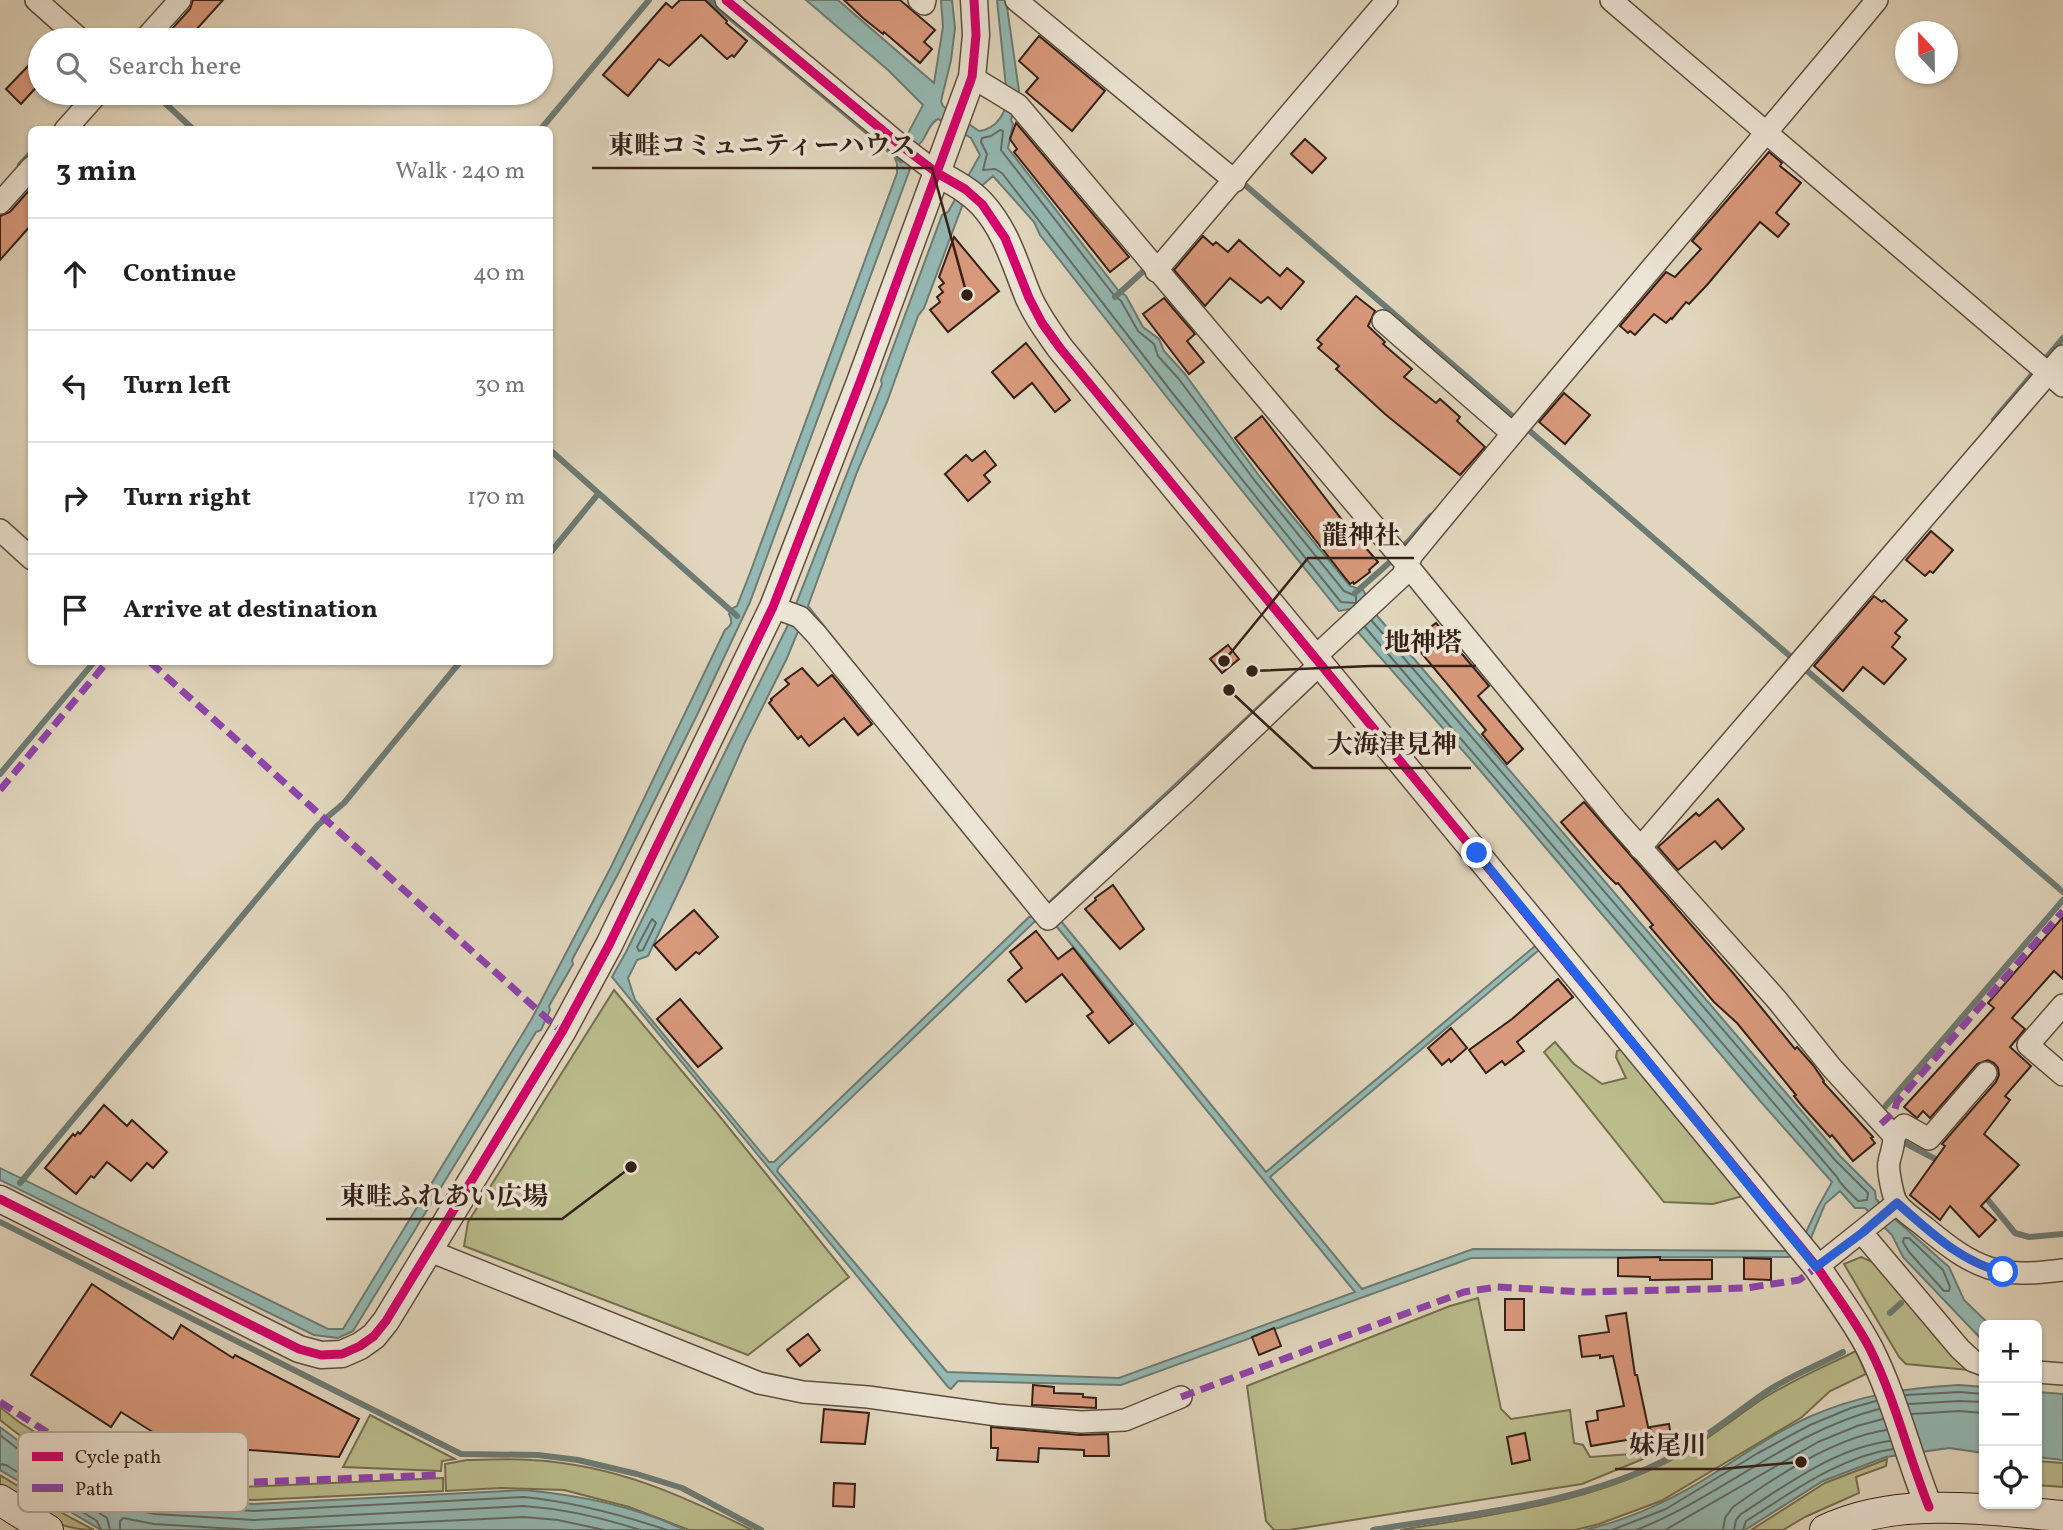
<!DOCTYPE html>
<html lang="en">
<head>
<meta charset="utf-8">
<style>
  :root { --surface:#fff; --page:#f6f6f6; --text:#222; --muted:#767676; --line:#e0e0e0 }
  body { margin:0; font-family:Vollkorn,"Noto Serif JP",serif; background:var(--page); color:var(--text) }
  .controls { position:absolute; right:21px; bottom:21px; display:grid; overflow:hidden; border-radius:10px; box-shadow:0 2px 5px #0004 }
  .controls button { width:63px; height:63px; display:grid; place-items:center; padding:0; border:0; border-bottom:2px solid var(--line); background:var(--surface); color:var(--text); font:35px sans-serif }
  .compass { position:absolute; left:1895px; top:21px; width:63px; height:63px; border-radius:50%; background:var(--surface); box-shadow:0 2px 5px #0004; rotate:338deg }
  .stop { position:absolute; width:21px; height:21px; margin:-16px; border:5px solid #2563eb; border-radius:50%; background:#fff }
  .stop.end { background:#2563eb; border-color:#fff; box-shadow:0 2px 7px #0008 }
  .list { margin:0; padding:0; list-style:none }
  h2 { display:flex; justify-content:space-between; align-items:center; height:91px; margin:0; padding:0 28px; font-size:30px }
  h2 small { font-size:23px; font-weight:400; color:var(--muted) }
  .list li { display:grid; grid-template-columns:46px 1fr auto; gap:21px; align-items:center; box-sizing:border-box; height:112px; padding:0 28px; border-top:2px solid var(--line) }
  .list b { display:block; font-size:26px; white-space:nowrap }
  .list em { font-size:23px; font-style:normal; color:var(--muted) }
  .icon { flex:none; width:38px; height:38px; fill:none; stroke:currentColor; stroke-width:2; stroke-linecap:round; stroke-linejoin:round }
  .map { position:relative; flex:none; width:2063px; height:1530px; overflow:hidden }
  .search { position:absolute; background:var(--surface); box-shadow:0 2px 5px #0004; left:28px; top:28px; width:525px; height:77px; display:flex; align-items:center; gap:18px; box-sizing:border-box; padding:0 24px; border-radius:38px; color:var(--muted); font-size:26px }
  .panel { position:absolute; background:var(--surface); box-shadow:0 2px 5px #0004; left:28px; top:126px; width:525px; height:539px; border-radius:10px }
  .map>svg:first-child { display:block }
  .green { fill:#babc8c; stroke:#766e50; stroke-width:2 }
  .water { fill:#94b9b4; stroke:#6d7b74; stroke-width:2; fill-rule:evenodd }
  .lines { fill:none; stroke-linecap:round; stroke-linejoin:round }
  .shore { stroke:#646c64; stroke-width:2 }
  .stream { stroke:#6d7b74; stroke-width:6 }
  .building { fill:#d9997c; stroke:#331f15; stroke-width:2 }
  .minor-casing { stroke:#5e4d3f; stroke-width:24 }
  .tertiary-casing { stroke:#5e4d3f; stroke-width:29 }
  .secondary-casing { stroke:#331f15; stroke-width:32 }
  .minor { stroke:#ece4d4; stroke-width:21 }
  .tertiary { stroke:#ece4d4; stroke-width:26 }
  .secondary { stroke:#ece4d4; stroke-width:30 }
  .quiet { stroke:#8e44ad; stroke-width:7; stroke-dasharray:14 7; stroke-linecap:butt }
  .cycleway-casing { stroke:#ece4d4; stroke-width:13 }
  .cycleway { stroke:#d6006c; stroke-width:9 }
  .route { stroke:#2563eb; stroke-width:9 }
  .key { fill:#ece4d4; stroke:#b4a99b; stroke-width:2 }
  .key-label { font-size:19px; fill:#331f15 }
  .leader { fill:none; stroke:#331f15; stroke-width:2.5 }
  .callout-dot { fill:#331f15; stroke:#ece4d4; stroke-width:2.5 }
  .callout-label { font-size:26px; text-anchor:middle; font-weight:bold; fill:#331f15; stroke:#ece4d4; stroke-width:7; stroke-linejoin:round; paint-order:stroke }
</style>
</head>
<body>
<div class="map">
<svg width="2063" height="1530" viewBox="0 0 2063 1530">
  <rect width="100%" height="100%" fill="#e1d6bd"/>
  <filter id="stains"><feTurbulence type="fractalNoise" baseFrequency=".00286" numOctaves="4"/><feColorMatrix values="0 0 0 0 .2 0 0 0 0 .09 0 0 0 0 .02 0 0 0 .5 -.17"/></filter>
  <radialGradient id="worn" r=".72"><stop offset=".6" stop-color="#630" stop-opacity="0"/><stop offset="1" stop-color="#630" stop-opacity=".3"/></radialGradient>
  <g class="green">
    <polygon points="614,990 717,1113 849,1277 748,1355 464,1246 468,1222"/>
    <polygon points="1555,1042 1574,1064 1602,1084 1626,1078 1616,1057 1617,1051 1623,1049 1743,1196 1713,1204 1664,1202 1544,1052"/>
    <polygon points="1861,1257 1875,1263 1969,1370 1906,1364 1899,1357 1844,1264"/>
    <polygon points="1478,1298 1501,1409 1511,1419 1570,1410 1574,1443 1583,1445 1590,1457 1660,1452 1582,1484 1289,1530 1274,1530 1266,1521 1247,1386 1450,1306"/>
    <path d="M1856 1351 1866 1374 1830 1391 1802 1417 1661 1501 1599 1524 1575 1530H1400C1492 1515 1583 1504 1667 1462 1701 1445 1730 1421 1761 1400 1790 1381 1824 1367 1856 1351Z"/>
    <polygon points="0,1407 19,1422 88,1466 158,1480 242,1487 443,1478 443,1491 253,1500 156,1494 93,1482 40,1451 0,1420"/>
    <polygon points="370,1415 455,1459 442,1461 441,1471 343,1467"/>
    <polygon points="1887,1459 1886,1466 1856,1477 1859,1493 1805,1517 1783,1530 1751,1530 1825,1483"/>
    <path d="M467 1460C489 1460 511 1458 532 1460 615 1465 679 1494 752 1530H689L629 1507 564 1490 501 1488 446 1491 445 1464Z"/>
    <polygon points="2037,1461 2063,1463 2063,1487 2037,1485"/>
    <path d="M0 1475 62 1513 94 1530C57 1530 30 1511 0 1491Z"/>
  </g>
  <g class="water">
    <path d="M806 0H838L934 83 943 27 941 0H952L955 28 951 60 941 101 943 106 979 131C998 129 1005 112 1010 95L1006 87 997 0H1006L1019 91 1011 120 1013 124 1008 148 1118 290 1126 296 1143 327 1159 339 1164 351 1184 373 1260 477 1350 586 1363 590 1366 595 1363 598 1379 618 1840 1156 1875 1191 1876 1199 1895 1219 1949 1267 1964 1300 1990 1325H1984V1342L1903 1257 1892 1235 1865 1208H1855L1840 1191 1825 1204 1803 1257 1471 1258 1121 1385 958 1381 951 1389 948 1387 612 977 626 952 787 627 882 384 881 380 942 215 948 212 980 155 971 138 938 119C926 125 927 142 915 147L910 169 750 602 697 715 619 872 572 960 573 964 549 1006 550 1010 541 1030 536 1032 353 1331 338 1338 314 1335 0 1180V1168L328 1329H343L531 1020 611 867 725 630C732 625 733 622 729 614L733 608 737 606 750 573 897 173V164L895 158 923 105 888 70ZM993 176 1034 222 1040 235 1169 400 1339 611 1349 609 1360 622 1357 631 1479 769 1761 1102 1832 1182 1818 1207 1797 1251 1473 1249 1362 1289 1270 1177 1539 950 1535 946 1266 1172 1052 910 1301 675 1296 671 1047 904 808 606 857 472 887 402 918 316 924 308 964 201ZM805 614 1039 915 1029 917 774 1162H769L635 1000 628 978 637 960 648 956 685 878 745 742 787 658ZM1048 916 1355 1292 1119 1378 947 1372 777 1171 779 1167 1034 922Z"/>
    <path d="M1959 1385 1984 1387V1453L1949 1448 1886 1457 1823 1481 1745 1530H1584C1632 1519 1676 1498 1716 1472 1746 1453 1776 1432 1809 1417 1859 1395 1904 1388 1959 1385Z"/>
    <polygon points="2037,1392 2063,1394 2063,1460 2037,1457"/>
    <path d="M0 1427 40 1457 93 1485 157 1498 254 1504 524 1490C579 1495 635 1506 685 1530H101L0 1470Z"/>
  </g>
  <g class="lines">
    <g class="shore">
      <polyline points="1355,603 1341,602 1174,395 1002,173 995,169 983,170 987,154 981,142 982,138 991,136 1000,130 1003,131 1001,150 1113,294 1121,301 1138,331 1154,344 1158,356 1178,378 1255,481 1344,591 1356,596 1356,602"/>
      <path d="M1365 627 1837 1177C1841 1186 1851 1193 1858 1201L1867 1200 1868 1193 1835 1160 1372 621"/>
      <polygon points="652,919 656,923 643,950 639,951 637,947"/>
      <polygon points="1904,1238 1909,1238 1943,1270 1950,1287 1949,1291 1944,1291 1909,1252 1903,1242"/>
      <polyline points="1906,1395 1959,1392 1984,1394"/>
      <polyline points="1909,1404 1959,1401 1984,1402"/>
      <polyline points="1912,1414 1959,1411 1984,1413"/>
      <path d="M0 1435 36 1463 90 1491 156 1505 254 1511 524 1497C574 1502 619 1514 667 1530"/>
      <polyline points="0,1464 6,1465 97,1521 101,1530"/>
      <path d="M110 1530 107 1518 90 1507 91 1501 155 1514 254 1520 524 1506C564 1509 601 1517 640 1530"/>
      <polyline points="120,1530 120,1521 123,1518 154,1524 253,1530"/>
      <polyline points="256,1530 524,1517 558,1520 604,1530"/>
      <polyline points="1612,1530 1666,1509 1758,1453 1810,1425 1851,1408 1876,1401"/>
      <path d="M1636 1530C1721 1497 1789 1432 1879 1409"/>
      <polyline points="1665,1530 1818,1442 1857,1426 1883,1419"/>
      <path d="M1723 1530 1725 1518 1733 1507C1775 1477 1834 1438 1886 1430"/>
      <path d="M1734 1530 1736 1520 1741 1514C1786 1485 1835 1448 1890 1441"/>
      <path d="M1743 1530 1746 1521C1791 1493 1839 1457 1893 1449"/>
    </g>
    <g class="stream">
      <polyline points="709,0 901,160"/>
      <polyline points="154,93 194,130"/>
      <polyline points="540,130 649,0"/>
      <polyline points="20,165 32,152"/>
      <polyline points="1245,185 2063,892"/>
      <polyline points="1115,297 1148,267"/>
      <polyline points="1994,420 2063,338"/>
      <polyline points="550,450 737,616"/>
      <polyline points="550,553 598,494"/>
      <polyline points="1355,593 1390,562 1431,516"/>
      <polyline points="0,774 94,662"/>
      <polyline points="1884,1108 2063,900"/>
      <polyline points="1905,1143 1941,1162"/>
      <polyline points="20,1183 318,825 344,803 460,662"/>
      <polyline points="1983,1194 2015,1233 2029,1237 2063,1234"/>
      <polyline points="0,1222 461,1454 538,1455 578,1460 637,1474 682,1488 761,1530"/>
      <polyline points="1890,1313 1901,1303"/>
      <path d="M1373 1530C1469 1514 1585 1504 1671 1457 1704 1439 1733 1415 1763 1394 1787 1377 1817 1366 1843 1352"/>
    </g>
  </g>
  <g class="building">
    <polygon points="193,0 223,0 187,40 162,40 190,9"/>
    <polygon points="680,0 705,0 727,21 726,23 747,41 734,57 732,55 727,59 701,35 669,66 659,59 628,96 603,75 666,3 672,8"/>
    <polygon points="844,0 900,0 935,30 924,42 932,49 920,63 884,32 883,34 863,18"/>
    <polygon points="1039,36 1105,91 1072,131 1026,92 1038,78 1019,61"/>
    <polygon points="30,64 40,73 40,83 21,104 6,89"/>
    <polygon points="1016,123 1129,257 1110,272 1014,152 1017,149 1010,139"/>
    <polygon points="1305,139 1326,158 1312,173 1291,154"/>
    <polygon points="1769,152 1782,163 1780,166 1801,183 1776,213 1789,224 1778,237 1760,222 1707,285 1689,304 1686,302 1672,319 1671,318 1666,323 1654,314 1635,335 1630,331 1628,333 1620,326 1666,272 1675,277 1701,249 1692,241"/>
    <polygon points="32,187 32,224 0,260 0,216 10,212"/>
    <polygon points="1203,236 1213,245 1216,242 1228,252 1239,240 1280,276 1287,268 1304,282 1281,309 1268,297 1261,303 1230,278 1205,306 1174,270"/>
    <polygon points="954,237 999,291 948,332 930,310 940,302 937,297 943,292 939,287 944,283 939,277"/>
    <polygon points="1356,296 1375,311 1368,326 1385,342 1383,344 1412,369 1404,377 1436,403 1440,399 1460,417 1457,421 1485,447 1460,475 1385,414 1336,369 1339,366 1318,348 1322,344 1317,340"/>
    <polygon points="1164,298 1195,334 1187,341 1204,362 1189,374 1143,314"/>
    <polygon points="1026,343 1070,400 1055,412 1032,383 1014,398 992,372"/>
    <polygon points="1564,393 1590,415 1565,444 1539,422"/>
    <polygon points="1262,416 1346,525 1378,562 1369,570 1370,572 1354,584 1353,582 1350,584 1235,438"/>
    <polygon points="985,451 996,465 984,475 990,482 968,501 945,474 966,455 972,461"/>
    <polygon points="1931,531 1953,550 1933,573 1930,571 1925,576 1906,560"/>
    <polygon points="1874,596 1882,602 1884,600 1907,620 1895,633 1900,637 1892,647 1906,659 1884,684 1863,667 1843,691 1814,666"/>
    <polygon points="1436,623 1489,686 1478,696 1523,749 1507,764 1482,734 1486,730 1412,642"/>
    <polygon points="1228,645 1239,659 1222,673 1210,659"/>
    <polygon points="802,668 818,686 832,675 872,724 858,735 844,718 809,746 801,736 798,739 769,703 772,700 771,699 789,684 785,680"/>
    <polygon points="1718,799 1744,829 1722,849 1715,841 1678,870 1658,847 1696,813 1699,816"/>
    <polygon points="1584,802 1733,973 1795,1049 1797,1047 1813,1065 1824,1081 1823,1082 1873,1137 1871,1138 1875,1143 1853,1161 1832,1135 1830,1137 1803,1107 1794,1096 1796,1095 1737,1023 1714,1002 1650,927 1653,925 1618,883 1616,884 1606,874 1561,822"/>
    <polygon points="1113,885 1144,929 1120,949 1085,909 1096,900 1095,898"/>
    <polygon points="694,910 718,937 699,954 696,952 676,970 654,945"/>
    <polygon points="2063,917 2063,979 2054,971 2012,1018 2025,1029 2010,1047 2031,1066 2005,1096 2010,1100 1984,1134 2019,1165 1981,1206 1996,1220 1979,1237 1950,1206 1940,1220 1910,1195 1945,1146 1942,1144 1996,1082 1999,1075 1998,1068 1994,1063 1988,1060 1977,1064 1930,1118 1923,1111 1917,1118 1904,1107 1994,1008 1988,1003"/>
    <polygon points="1036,931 1058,959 1073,948 1133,1024 1109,1043 1087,1016 1093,1012 1062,974 1026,1002 1008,980 1022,968 1010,952"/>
    <polygon points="1558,979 1573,997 1517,1042 1524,1051 1505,1065 1502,1061 1486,1073 1469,1050 1512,1019"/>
    <polygon points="680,999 722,1048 698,1067 657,1019"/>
    <polygon points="1451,1028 1467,1048 1451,1062 1449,1059 1442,1065 1428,1048"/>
    <polygon points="104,1105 127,1126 132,1120 167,1152 153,1168 147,1163 131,1181 107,1162 94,1178 91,1176 76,1194 45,1168 73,1134 75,1136 78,1132 80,1134"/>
    <polygon points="1660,1257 1660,1260 1712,1260 1712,1279 1650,1280 1650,1277 1618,1276 1618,1258"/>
    <polygon points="1744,1258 1771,1259 1771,1280 1744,1279"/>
    <polygon points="92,1284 173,1339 181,1325 233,1358 235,1355 359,1419 339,1457 188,1445 170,1437 167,1441 121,1412 111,1427 31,1375"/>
    <rect x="1505" y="1299" width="19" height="31"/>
    <polygon points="1626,1313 1635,1375 1637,1375 1650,1436 1591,1446 1586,1422 1598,1420 1597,1411 1624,1406 1613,1356 1600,1358 1600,1355 1582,1357 1579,1336 1609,1332 1606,1316"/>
    <polygon points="1274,1328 1281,1346 1259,1355 1252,1337"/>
    <polygon points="808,1334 820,1350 800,1366 787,1350"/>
    <polygon points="1033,1385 1054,1387 1054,1393 1083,1394 1083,1397 1096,1398 1096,1408 1032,1405"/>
    <polygon points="824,1409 869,1413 865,1444 821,1442"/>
    <polygon points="1669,1424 1673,1449 1654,1451 1650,1427"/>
    <polygon points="991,1427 1080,1435 1108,1434 1109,1456 1084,1456 1084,1450 1039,1448 1038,1462 997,1460 998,1448 991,1448"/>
    <polygon points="1525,1433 1530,1460 1512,1464 1507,1437"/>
    <polygon points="834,1483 855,1484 854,1507 833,1506"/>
  </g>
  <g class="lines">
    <defs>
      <g id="minor">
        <polyline points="36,0 81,40"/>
        <polyline points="726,0 899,144 937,173"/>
        <polyline points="919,0 924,4 925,0"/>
        <polyline points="1016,0 1235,181"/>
        <polyline points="1611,0 2063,386"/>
        <polyline points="144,40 180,0"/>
        <path d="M972 77 1018 105 1402 559 1616 820 1777 1000 1832 1068 1894 1136C1894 1147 1891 1152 1889 1162 1887 1168 1893 1198 1897 1203 1904 1213 1918 1221 1926 1228 1975 1269 1998 1279 2063 1270"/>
        <polyline points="65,130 98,93"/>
        <polyline points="0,203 32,167"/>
        <polyline points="1156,271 1387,0"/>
        <polyline points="1383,321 1512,433"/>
        <polyline points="0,530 32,559"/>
        <polyline points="773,607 800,617 816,634 1048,919 1185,793 1320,664"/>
        <path d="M1315 657 1402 576 1412 555C1565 368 1723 186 1877 0"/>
        <polyline points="1640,848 2063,356"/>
        <polyline points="2063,1005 2028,1045 2063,1075"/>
        <polyline points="1894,1136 1904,1125 1929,1139 1986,1073"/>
        <polyline points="1862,1233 1960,1349 1973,1361 1984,1365"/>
        <polyline points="430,1251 759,1383 803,1392 868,1397 997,1415 1081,1422 1125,1420 1181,1397"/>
        <polyline points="1817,1267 1897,1203"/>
        <polyline points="2037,1372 2063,1374"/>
      </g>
      <g id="tertiary">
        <path d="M937 173C953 182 969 190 982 204 1006 230 1015 264 1028 296 1036 315 1048 331 1060 348L1817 1267C1835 1294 1855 1320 1870 1349 1895 1399 1908 1455 1929 1507"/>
        <polyline points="0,1199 299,1349 321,1355 342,1354 360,1346 374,1336 386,1321 562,1032 609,945 773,607 860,382 972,77 976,35 974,0"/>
      </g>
      <g id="secondary">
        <polyline points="0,1500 48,1530"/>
        <path d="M1825 1530C1898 1495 1985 1510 2063 1516"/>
      </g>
    </defs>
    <use href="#minor" class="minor-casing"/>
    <use href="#tertiary" class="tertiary-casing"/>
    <use href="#secondary" class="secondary-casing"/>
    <use href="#minor" class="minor"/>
    <use href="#tertiary" class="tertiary"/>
    <use href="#secondary" class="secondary"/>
    <g class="quiet">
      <polyline points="150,662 562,1032"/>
      <polyline points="0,790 107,662"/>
      <polyline points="1881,1124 1894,1112 1897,1102 2063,911"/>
      <polyline points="1181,1397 1464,1292 1497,1287 1582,1292 1746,1288 1799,1280 1817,1267"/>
      <polyline points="0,1402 89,1459 162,1477 231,1483 438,1475"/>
    </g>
    <defs>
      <g id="cycleway">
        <path d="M726 0 899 144 937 173 965 189 982 204 1005 238 1029 298 1042 323 1060 348 1817 1267C1835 1294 1855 1320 1870 1349 1895 1399 1908 1455 1929 1507"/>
        <polyline points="0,1199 299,1349 321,1355 342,1354 360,1346 374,1336 386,1321 562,1032 609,945 773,607 860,382 972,77 976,35 974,0"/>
      </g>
    </defs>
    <use href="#cycleway" class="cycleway-casing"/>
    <use href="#cycleway" class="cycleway"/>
  </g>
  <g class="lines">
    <path class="route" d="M1477 853 1816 1267 1862 1233 1897 1203C1930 1231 1960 1262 2003 1272"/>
  </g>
  <rect x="18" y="1432" width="230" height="80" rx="10" class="key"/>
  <rect x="32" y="1452" width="31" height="9" fill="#d6006c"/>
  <rect x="32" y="1484" width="31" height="8" fill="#8e44ad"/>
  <g class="key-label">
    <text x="75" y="1463">Cycle path</text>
    <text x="75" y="1495">Path</text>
  </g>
  <path class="leader" d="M967 295L932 168H592M1224 661L1308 558H1414M1252 671L1370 666H1476M1229 690L1313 768H1471M631 1167L562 1219H326M1801 1462L1721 1469H1615"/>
  <g class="callout-dot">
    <circle cx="967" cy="295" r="7"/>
    <circle cx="1224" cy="661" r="7"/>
    <circle cx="1252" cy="671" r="7"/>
    <circle cx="1229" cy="690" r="7"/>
    <circle cx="631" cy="1167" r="7"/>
    <circle cx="1801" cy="1462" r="7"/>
  </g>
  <g class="callout-label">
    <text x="762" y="154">東畦コミュニティーハウス</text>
    <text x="1361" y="544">龍神社</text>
    <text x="1423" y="651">地神塔</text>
    <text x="1392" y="753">大海津見神</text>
    <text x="444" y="1205">東畦ふれあい広場</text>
    <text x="1668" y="1454">妹尾川</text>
  </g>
  <rect width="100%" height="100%" filter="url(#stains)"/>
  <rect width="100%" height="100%" fill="url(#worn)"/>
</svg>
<div class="controls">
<button>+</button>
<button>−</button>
<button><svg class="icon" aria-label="locate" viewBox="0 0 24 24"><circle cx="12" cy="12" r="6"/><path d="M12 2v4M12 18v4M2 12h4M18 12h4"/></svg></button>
</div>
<svg class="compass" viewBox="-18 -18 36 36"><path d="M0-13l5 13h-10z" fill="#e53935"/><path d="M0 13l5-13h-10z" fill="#767676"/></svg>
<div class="stop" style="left:2003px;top:1272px"></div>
<div class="stop end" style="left:1477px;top:853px"></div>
<div class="search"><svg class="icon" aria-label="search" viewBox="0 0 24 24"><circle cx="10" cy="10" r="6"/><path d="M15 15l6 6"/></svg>Search here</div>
<section class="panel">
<h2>3 min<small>Walk · 240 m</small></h2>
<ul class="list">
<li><svg class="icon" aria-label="ahead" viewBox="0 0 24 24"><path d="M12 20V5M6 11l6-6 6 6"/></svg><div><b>Continue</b></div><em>40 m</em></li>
<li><svg class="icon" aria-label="left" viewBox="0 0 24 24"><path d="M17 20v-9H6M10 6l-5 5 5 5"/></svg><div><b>Turn left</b></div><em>30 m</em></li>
<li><svg class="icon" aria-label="right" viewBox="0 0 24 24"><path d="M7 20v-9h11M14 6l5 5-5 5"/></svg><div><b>Turn right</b></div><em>170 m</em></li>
<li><svg class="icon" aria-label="arrive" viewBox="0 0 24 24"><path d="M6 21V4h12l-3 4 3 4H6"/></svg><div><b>Arrive at destination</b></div></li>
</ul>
</section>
</div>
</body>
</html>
